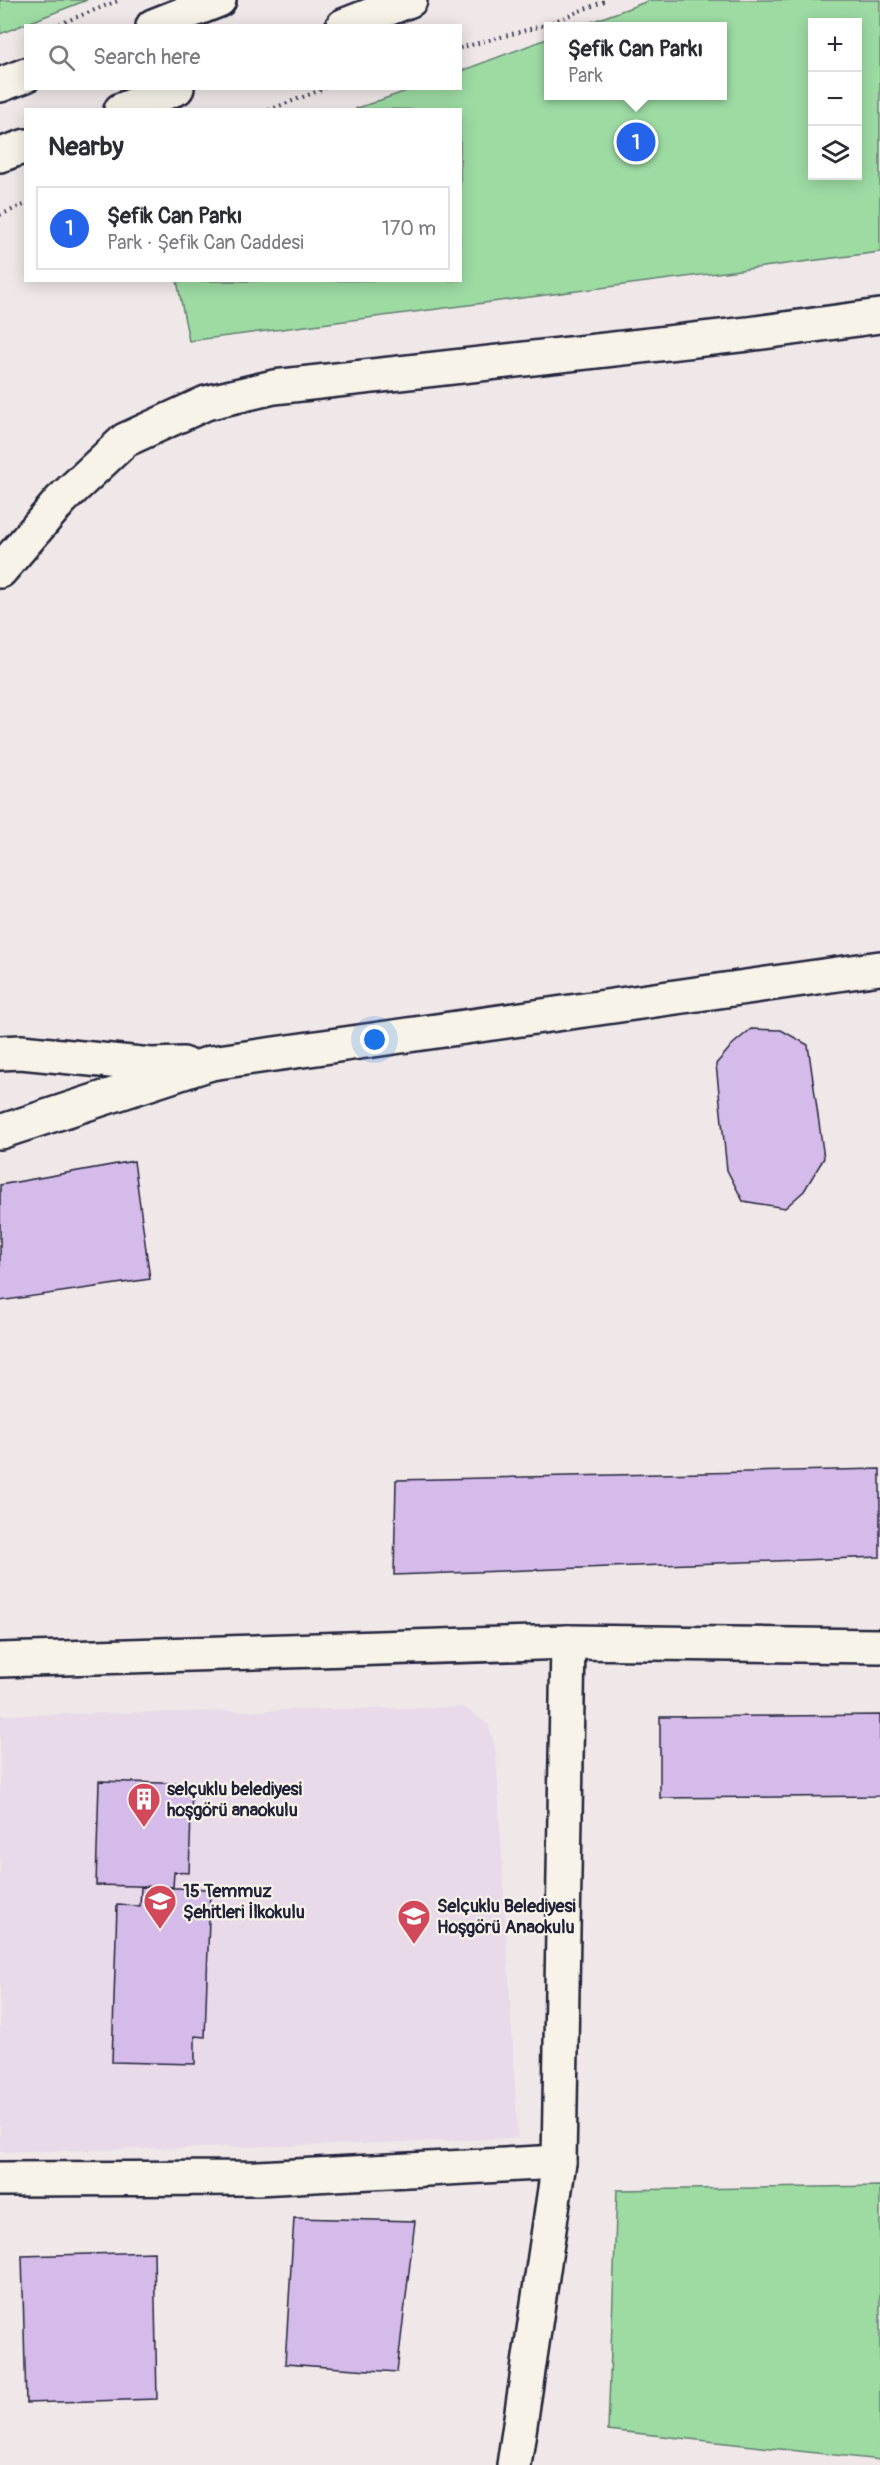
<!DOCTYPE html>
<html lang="en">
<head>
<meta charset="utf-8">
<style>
  :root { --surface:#fff; --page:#f2f2f3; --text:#2b2b33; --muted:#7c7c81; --line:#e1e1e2; --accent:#2563eb }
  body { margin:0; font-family:Pangolin,sans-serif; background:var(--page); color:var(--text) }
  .controls { position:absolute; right:18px; top:18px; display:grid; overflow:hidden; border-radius:0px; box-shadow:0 3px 15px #0003 }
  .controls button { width:54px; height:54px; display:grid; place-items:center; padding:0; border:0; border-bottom:2px solid var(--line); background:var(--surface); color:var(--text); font:30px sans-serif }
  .you { position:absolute; left:375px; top:1040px; width:21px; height:21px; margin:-15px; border:4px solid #fff; border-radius:50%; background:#1a73e8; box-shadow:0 0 0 9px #1a73e833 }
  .badge { display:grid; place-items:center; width:39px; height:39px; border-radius:50%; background:var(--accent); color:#fff; font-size:20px; font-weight:700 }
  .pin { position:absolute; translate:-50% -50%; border:3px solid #fff; box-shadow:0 2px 6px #0006 }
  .popup { position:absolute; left:544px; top:22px; width:183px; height:78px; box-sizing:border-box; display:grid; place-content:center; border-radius:0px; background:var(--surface); filter:drop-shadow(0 2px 4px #0005); font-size:20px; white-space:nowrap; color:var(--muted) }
  .popup b { font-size:22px; color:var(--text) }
  .popup::after { content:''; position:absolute; left:50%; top:100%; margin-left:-12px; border:12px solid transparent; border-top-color:var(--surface) }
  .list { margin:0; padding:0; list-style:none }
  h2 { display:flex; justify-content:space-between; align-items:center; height:78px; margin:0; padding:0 24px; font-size:26px }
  h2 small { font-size:20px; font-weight:400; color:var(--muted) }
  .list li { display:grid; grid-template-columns:39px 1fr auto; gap:18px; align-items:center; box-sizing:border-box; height:84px; margin:0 12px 12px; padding:0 12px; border:2px solid var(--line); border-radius:0px }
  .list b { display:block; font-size:22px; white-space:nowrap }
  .list p { margin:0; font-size:20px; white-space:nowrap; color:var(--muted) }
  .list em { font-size:20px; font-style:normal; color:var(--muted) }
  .icon { flex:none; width:33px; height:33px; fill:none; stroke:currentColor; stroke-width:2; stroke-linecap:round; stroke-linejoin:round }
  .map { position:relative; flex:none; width:880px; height:2465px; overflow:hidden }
  .search { position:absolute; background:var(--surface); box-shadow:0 3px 15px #0003; left:24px; top:24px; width:438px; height:66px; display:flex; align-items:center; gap:15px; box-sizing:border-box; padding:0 21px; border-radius:0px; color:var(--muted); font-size:22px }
  .panel { position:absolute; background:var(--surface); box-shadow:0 3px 15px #0003; left:24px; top:108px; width:438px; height:174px; border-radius:0px }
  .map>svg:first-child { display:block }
  .built { fill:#e8dae9 }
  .green { fill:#9ddba3; stroke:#607e6f; stroke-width:1.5; fill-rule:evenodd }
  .building { fill:#d4bbea; stroke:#22223b; stroke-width:1.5 }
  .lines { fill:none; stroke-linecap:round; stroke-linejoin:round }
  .street-casing { stroke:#22223b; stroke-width:38 }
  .secondary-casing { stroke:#22223b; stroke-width:38 }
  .path { stroke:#22223b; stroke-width:4; stroke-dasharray:1.5 4.5; stroke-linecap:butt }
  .street { stroke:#f7f3e8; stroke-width:33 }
  .secondary { stroke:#f7f3e8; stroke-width:33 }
  .labels { text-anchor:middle; stroke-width:4.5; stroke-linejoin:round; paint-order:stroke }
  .poi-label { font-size:18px; font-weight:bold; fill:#22223b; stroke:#f7f3e8; text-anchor:start }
</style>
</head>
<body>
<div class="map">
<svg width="880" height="2465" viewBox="0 0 880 2465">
  <rect width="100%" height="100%" fill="#f0e8e8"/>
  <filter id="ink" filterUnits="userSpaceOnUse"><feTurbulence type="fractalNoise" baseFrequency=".0167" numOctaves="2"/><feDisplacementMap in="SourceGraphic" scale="12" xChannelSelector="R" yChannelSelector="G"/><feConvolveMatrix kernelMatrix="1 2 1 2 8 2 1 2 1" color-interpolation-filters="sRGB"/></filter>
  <g filter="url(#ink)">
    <polygon class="built" points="464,1707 489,1725 496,1751 518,2138 331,2145 0,2152 0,1715"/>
    <g class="green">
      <polygon points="0,0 87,0 0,34"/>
      <path d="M651 0H880V252L189 341 177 281 460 280V110L355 109 412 89 460 88 461 71 549 38V96H723V27L580 26ZM812 22H858V176H812Z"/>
      <polygon points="880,2186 880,2460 608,2430 617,2190"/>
    </g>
    <g class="building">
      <polygon points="751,1029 781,1030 808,1045 824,1158 804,1191 785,1208 743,1201 727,1170 716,1064 733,1044"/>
      <polygon points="134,1161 150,1279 0,1301 0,1185"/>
      <polygon points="880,1469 880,1557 394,1575 396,1480"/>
      <polygon points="880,1715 880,1796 660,1798 660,1717"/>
      <polygon points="99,1781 192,1784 189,1873 174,1872 173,1887 96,1885"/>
      <polygon points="141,1887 210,1889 205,2037 195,2036 195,2064 112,2062 117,1905 140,1906"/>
      <polygon points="294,2218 415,2221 397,2372 285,2364"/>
      <polygon points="154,2252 157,2399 26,2403 22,2256"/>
    </g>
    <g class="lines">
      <defs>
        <g id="street">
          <polyline points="0,571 61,500 125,440 206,403 274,387 748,334 880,316"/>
          <polyline points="211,1063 880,968"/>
          <polyline points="0,1660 568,1642 880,1646"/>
          <polyline points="0,2179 258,2178 559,2162"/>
          <polyline points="514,2465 559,2162 568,1642"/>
        </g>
        <g id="secondary">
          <polyline points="153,26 219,0"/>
          <polyline points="343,26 410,0"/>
          <polyline points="0,85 26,75"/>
          <polyline points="121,110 177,88"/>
          <polyline points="0,155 26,146"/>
          <polyline points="0,1053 21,1052 151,1065 183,1064"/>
          <polyline points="0,1132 211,1063"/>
        </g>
      </defs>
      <use href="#street" class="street-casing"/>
      <use href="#secondary" class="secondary-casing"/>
      <g class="path">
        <polyline points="54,26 120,0"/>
        <polyline points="460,48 545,25 607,0"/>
        <polyline points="269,110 326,88"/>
        <polyline points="0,215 26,204"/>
      </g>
      <use href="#street" class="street"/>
      <use href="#secondary" class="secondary"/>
    </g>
  </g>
  <defs>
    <symbol id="building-pin" viewBox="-11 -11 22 30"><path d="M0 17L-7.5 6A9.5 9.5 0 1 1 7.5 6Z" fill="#d1495b" stroke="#f7f3e8"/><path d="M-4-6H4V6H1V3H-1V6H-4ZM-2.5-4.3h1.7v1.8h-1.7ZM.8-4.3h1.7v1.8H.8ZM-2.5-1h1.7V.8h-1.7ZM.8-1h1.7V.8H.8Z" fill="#fff"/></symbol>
    <symbol id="school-pin" viewBox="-11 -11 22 30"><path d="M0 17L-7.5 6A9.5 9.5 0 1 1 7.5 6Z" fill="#d1495b" stroke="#f7f3e8"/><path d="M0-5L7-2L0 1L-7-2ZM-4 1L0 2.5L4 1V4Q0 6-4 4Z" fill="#fff"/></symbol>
  </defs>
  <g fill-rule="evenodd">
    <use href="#building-pin" x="125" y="1780" width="38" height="52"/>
    <use href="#school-pin" x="141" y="1882" width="38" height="52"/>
    <use href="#school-pin" x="395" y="1897" width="38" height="52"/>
  </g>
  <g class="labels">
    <g class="poi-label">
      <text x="167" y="1795">selçuklu belediyesi<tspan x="167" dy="21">hoşgörü anaokulu</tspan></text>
      <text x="183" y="1897">15 Temmuz<tspan x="183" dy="21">Şehitleri İlkokulu</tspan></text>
      <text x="437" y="1912">Selçuklu Belediyesi<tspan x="437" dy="21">Hoşgörü Anaokulu</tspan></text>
    </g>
  </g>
</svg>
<div class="controls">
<button>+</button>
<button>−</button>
<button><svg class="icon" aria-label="layers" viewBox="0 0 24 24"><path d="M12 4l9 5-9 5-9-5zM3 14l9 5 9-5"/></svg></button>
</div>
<div class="you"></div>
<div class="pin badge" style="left:636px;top:142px">1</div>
<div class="popup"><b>Şefik Can Parkı</b>Park</div>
<div class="search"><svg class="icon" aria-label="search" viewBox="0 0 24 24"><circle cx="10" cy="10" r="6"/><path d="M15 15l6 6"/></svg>Search here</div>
<section class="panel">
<h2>Nearby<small></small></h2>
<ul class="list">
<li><span class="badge">1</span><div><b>Şefik Can Parkı</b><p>Park · Şefik Can Caddesi</p></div><em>170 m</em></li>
</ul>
</section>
</div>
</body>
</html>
